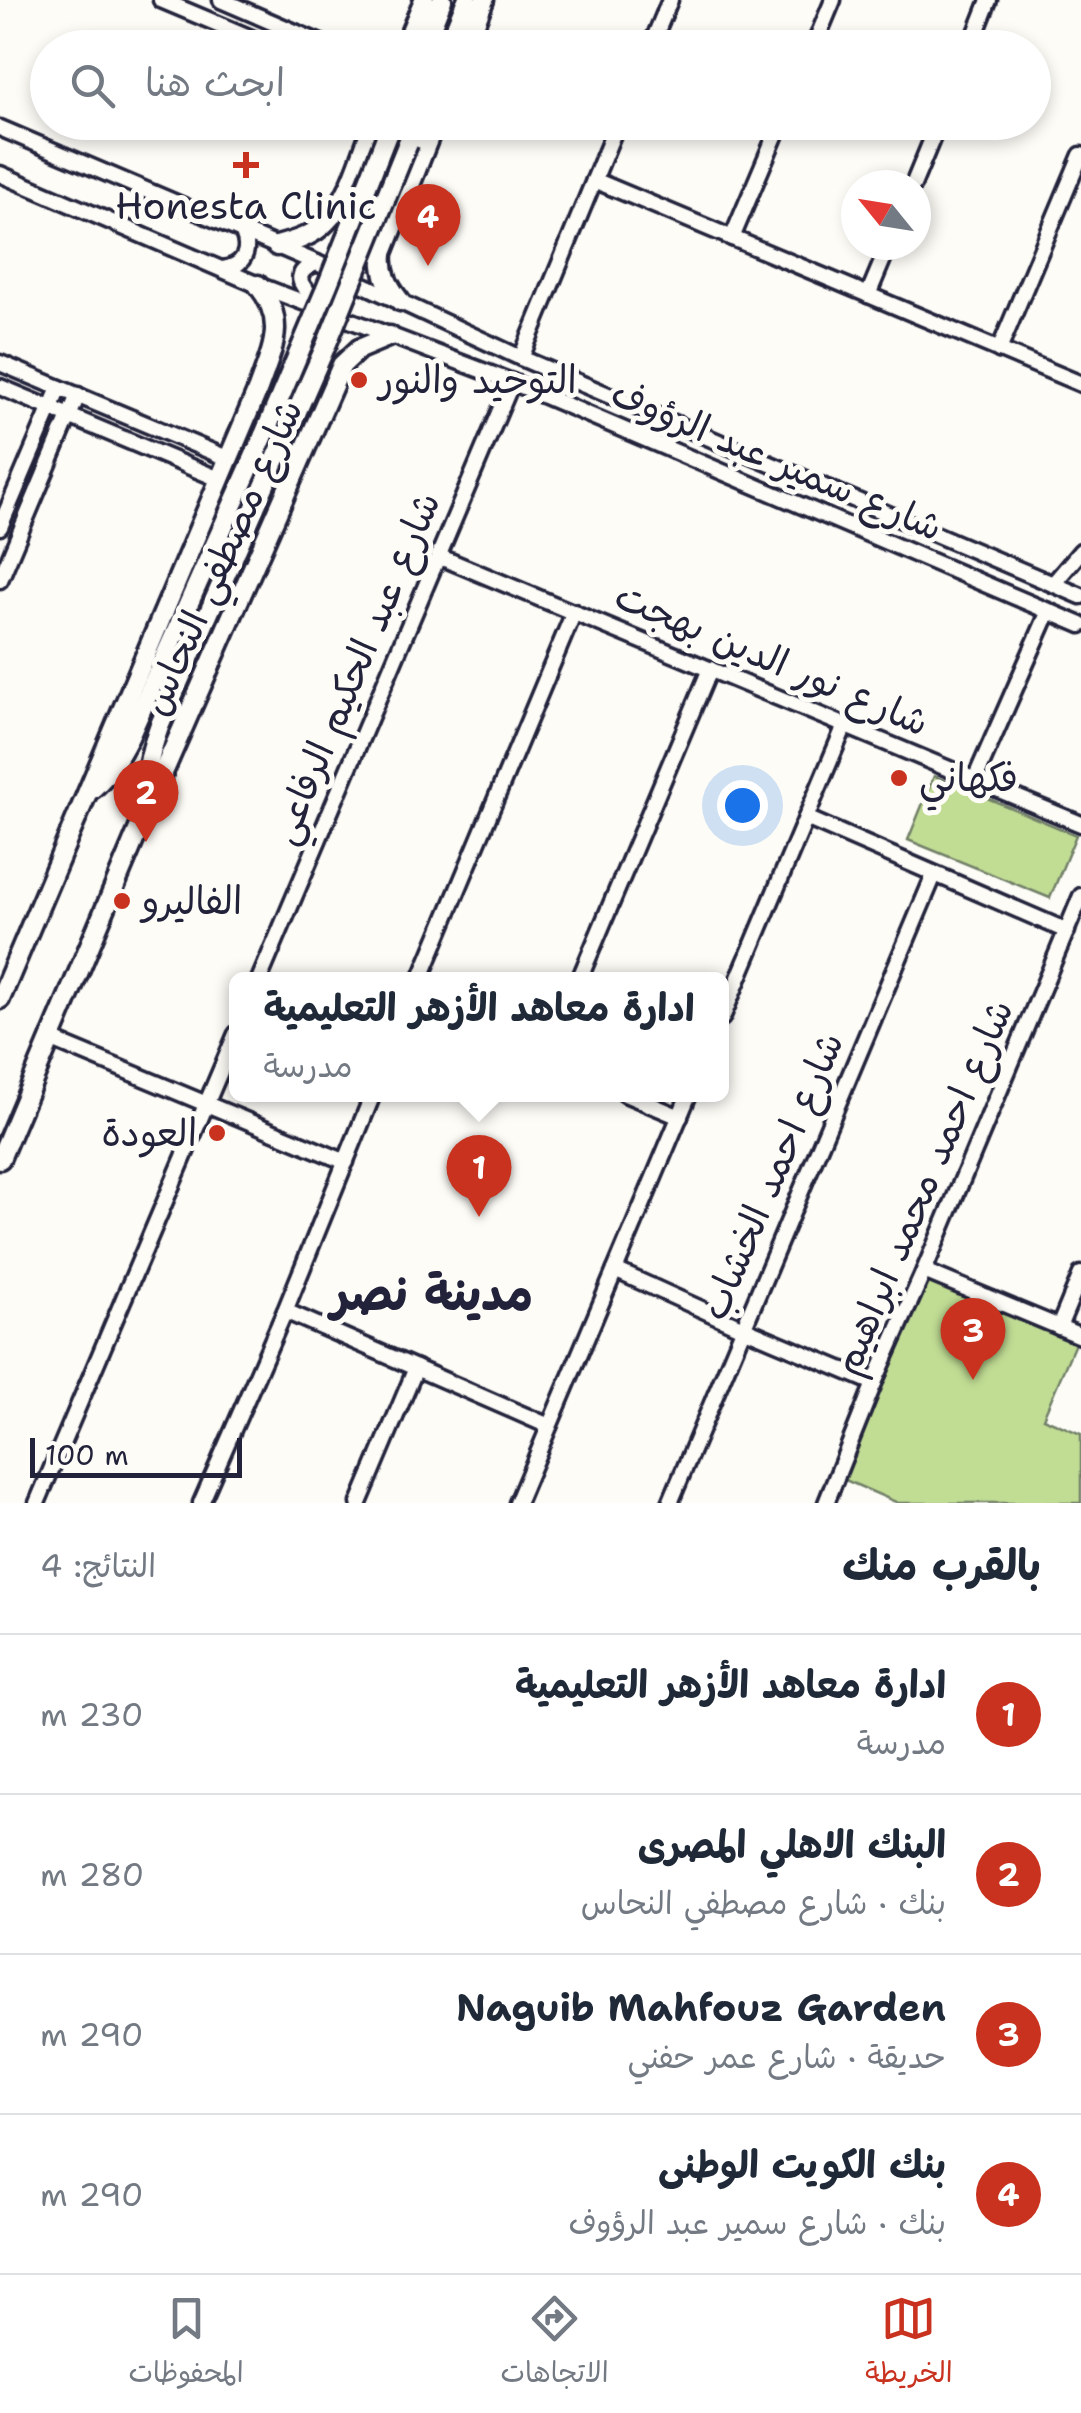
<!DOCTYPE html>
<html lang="ar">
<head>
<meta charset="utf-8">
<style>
  :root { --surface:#fff; --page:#f2f2f3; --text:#1f2937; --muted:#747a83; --line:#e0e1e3; --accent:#c8321e }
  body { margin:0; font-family:"Shantell Sans","Playpen Sans Arabic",sans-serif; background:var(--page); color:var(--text); direction:rtl }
  .compass { position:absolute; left:841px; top:170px; width:90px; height:90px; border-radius:50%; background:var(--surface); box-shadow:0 5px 15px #0003; rotate:300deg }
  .scale { position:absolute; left:30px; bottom:25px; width:212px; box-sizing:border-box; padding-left:10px; border:5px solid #22223b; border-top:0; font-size:28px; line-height:35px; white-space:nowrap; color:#22223b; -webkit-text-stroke:8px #fdfcf7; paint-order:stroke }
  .you { position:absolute; left:742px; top:805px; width:35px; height:35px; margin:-25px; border:8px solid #fff; border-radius:50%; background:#1a73e8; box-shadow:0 0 0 15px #1a73e833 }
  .badge { display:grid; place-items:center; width:65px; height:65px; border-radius:50%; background:var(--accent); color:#fff; font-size:32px; font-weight:700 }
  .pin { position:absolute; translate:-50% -82px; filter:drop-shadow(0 2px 5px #0008) }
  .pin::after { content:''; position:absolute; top:52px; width:35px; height:30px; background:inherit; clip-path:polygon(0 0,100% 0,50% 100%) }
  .popup { position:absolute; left:229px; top:972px; width:500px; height:130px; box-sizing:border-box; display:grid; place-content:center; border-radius:15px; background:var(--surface); filter:drop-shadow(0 2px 8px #0005); font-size:32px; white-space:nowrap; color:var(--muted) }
  .popup b { font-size:38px; color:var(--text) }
  .popup::after { content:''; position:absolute; left:50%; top:100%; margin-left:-20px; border:20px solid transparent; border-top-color:var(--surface) }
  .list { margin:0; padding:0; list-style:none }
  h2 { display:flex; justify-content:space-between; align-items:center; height:130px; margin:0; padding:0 40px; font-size:42px }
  h2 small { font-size:32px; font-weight:400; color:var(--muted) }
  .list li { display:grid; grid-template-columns:65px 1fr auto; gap:30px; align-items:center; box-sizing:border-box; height:160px; padding:0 40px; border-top:2px solid var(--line) }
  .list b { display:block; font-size:38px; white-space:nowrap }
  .list p { margin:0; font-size:32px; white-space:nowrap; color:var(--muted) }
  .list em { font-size:32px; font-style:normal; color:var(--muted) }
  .icon { flex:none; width:55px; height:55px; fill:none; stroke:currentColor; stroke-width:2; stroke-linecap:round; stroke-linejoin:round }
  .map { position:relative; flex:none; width:1081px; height:1503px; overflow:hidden; direction:ltr }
  .search { position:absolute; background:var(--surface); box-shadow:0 5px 15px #0003; left:30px; right:30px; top:30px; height:110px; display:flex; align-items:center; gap:25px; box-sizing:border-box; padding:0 35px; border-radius:55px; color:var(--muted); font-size:38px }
  .sheet { height:770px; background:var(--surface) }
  nav { display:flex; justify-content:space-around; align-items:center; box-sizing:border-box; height:140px; border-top:2px solid var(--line); background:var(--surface); font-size:28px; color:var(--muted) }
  nav a { display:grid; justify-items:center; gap:5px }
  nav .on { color:var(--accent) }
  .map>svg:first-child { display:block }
  .green { fill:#c1dd94; stroke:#728068; stroke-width:2.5 }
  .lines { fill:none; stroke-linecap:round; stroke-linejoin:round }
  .minor-casing { stroke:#22223b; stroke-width:21 }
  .major-casing { stroke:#22223b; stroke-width:25 }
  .minor { stroke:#fdfcf7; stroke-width:14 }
  .major { stroke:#fdfcf7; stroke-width:18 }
  .major-bridge-casing { stroke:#22223b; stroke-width:25; stroke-linecap:butt }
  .major-bridge { stroke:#fdfcf7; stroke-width:18 }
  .poi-dot { fill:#c8321e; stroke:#fdfcf7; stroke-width:4 }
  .labels { text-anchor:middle; stroke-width:10; stroke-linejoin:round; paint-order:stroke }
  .poi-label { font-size:38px; fill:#22223b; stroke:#fdfcf7; text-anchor:start }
  .street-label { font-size:38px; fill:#22223b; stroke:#fdfcf7 }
  .district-label { font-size:48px; font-weight:bold; fill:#22223b; stroke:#fdfcf7 }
</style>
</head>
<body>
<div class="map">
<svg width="1081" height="1503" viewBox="0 0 1081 1503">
  <rect width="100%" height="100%" fill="#fdfcf7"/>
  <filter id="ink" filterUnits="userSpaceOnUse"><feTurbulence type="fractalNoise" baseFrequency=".01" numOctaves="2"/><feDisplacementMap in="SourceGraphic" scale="20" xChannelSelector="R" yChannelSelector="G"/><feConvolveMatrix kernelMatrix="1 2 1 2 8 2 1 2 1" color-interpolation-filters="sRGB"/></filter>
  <g filter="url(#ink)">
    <g class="green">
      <polygon points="934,776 1076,835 1050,898 908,840"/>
      <polygon points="929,1278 1076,1341 1043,1418 1081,1434 1081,1503 898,1503 843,1479"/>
    </g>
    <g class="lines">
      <defs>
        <g id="minor">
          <polyline points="161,0 275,48"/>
          <polyline points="221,0 332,48"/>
          <polyline points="650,48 670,0"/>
          <polyline points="813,48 833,0"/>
          <polyline points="970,48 989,0"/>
          <polyline points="0,128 317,263 521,358 1081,596"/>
          <polyline points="0,174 258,285 512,382 1081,625"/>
          <polyline points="594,180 1081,384"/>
          <polyline points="913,185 939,122"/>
          <polyline points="732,238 781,122"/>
          <path d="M317 263C286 274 304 292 323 302"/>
          <path d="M223 269C243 266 251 252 243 233"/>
          <polyline points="868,295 889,245"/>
          <polyline points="999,350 1081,155"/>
          <polyline points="521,358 618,122"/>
          <polyline points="0,363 227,458"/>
          <polyline points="0,387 219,479"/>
          <polyline points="0,527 59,388"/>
          <polyline points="438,556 1081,824"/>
          <polyline points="0,580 78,395"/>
          <polyline points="1053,584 1081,551"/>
          <polyline points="975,779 1049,611"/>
          <polyline points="806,818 1067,931"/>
          <polyline points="259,980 512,382"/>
          <polyline points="420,980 574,612"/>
          <polyline points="579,980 710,669"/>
          <polyline points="722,1018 845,725"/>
          <polyline points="50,1039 346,1162"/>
          <polyline points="625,1094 680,1117"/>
          <polyline points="615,1270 743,1328 874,1383"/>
          <polyline points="924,1271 1081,1336"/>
          <polyline points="285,1311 549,1426"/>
          <polyline points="1059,1327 1081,1274"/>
          <polyline points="37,1503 236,1034"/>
          <polyline points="201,1503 285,1311 373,1094"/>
          <polyline points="359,1503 416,1368"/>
          <polyline points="517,1503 689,1094"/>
          <polyline points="670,1503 934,875"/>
          <polyline points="826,1503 874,1383 924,1271 1081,896"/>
        </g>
        <g id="major">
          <polyline points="404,48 424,0"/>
          <polyline points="423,48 442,0"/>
          <polyline points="447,48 467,0"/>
          <polyline points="465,48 484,0"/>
          <polyline points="408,143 417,122"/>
          <path d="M277 246C295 241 313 236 326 222 351 197 361 155 374 122"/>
          <path d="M400 301C388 286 381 273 383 253L435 122"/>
          <path d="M92 789C109 774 119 756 129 737L264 435"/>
          <path d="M148 807C144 778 149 755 159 727L283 443"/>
          <path d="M0 999 258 389C272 349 288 322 258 285"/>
          <polyline points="0,1159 148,807 342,365 359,349 390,336"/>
        </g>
      </defs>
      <use href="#minor" class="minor-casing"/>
      <use href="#major" class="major-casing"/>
      <use href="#minor" class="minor"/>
      <use href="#major" class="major"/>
      <defs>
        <g id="major-bridge">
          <polyline points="264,435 328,284 388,132"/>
          <polyline points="283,443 327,343 408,143"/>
        </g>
      </defs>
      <use href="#major-bridge" class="major-bridge-casing"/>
      <use href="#major-bridge" class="major-bridge"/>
    </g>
  </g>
  <g class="poi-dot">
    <path d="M241 150h10v10h10v10h-10v10h-10v-10h-10v-10h10z"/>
    <circle cx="359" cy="380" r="10"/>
    <circle cx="899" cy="778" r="10"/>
    <circle cx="122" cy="901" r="10"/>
    <circle cx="217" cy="1133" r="10"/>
  </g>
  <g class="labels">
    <g class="poi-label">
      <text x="246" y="219" text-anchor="middle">Honesta Clinic</text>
      <text x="379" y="393">التوحيد والنور</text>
      <text x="919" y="791">فكهاني</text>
      <text x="142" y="914">الفاليرو</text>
      <text x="197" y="1146" text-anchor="end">العودة</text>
    </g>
    <g class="street-label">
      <text transform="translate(777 460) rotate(23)" y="13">شارع سمير عبد الرؤوف</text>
      <text transform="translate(222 557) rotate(-66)" y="13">شارع مصطفي النحاس</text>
      <text transform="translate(772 659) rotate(23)" y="13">شارع نور الدين بهجت</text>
      <text transform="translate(355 668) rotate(-67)" y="13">شارع عبد الحكيم الرفاعي</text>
      <text transform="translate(772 1176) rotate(-67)" y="13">شارع احمد الخشاب</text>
      <text transform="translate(923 1187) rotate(-67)" y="13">شارع احمد محمد ابراهيم</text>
    </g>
    <g class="district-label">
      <text x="432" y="1310">مدينة نصر</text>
    </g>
  </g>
</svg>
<svg class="compass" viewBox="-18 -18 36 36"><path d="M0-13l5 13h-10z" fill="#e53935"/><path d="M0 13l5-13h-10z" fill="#747a83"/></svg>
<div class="scale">100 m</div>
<div class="you"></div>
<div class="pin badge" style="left:479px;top:1217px">1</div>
<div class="popup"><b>ادارة معاهد الأزهر التعليمية</b>مدرسة</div>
<div class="pin badge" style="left:146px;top:842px">2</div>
<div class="pin badge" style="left:973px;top:1380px">3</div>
<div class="pin badge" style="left:428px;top:266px">4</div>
<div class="search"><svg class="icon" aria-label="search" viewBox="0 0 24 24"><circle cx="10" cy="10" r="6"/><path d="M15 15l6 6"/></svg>ابحث هنا</div>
</div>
<section class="sheet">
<h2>بالقرب منك<small>النتائج: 4</small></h2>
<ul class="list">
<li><span class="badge">1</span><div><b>ادارة معاهد الأزهر التعليمية</b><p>مدرسة</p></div><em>230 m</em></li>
<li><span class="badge">2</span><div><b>البنك الاهلي المصرى</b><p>بنك · شارع مصطفي النحاس</p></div><em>280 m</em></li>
<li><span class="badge">3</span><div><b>Naguib Mahfouz Garden</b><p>حديقة · شارع عمر حفني</p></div><em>290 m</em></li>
<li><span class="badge">4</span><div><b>بنك الكويت الوطنى</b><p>بنك · شارع سمير عبد الرؤوف</p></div><em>290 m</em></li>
</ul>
</section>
<nav>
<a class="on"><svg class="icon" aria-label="map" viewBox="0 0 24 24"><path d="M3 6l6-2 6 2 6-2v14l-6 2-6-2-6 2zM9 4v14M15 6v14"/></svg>الخريطة</a>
<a><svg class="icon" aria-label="directions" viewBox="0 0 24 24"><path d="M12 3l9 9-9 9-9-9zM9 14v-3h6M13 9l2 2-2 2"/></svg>الاتجاهات</a>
<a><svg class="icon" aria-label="saved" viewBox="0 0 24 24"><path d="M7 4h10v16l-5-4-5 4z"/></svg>المحفوظات</a>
</nav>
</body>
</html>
